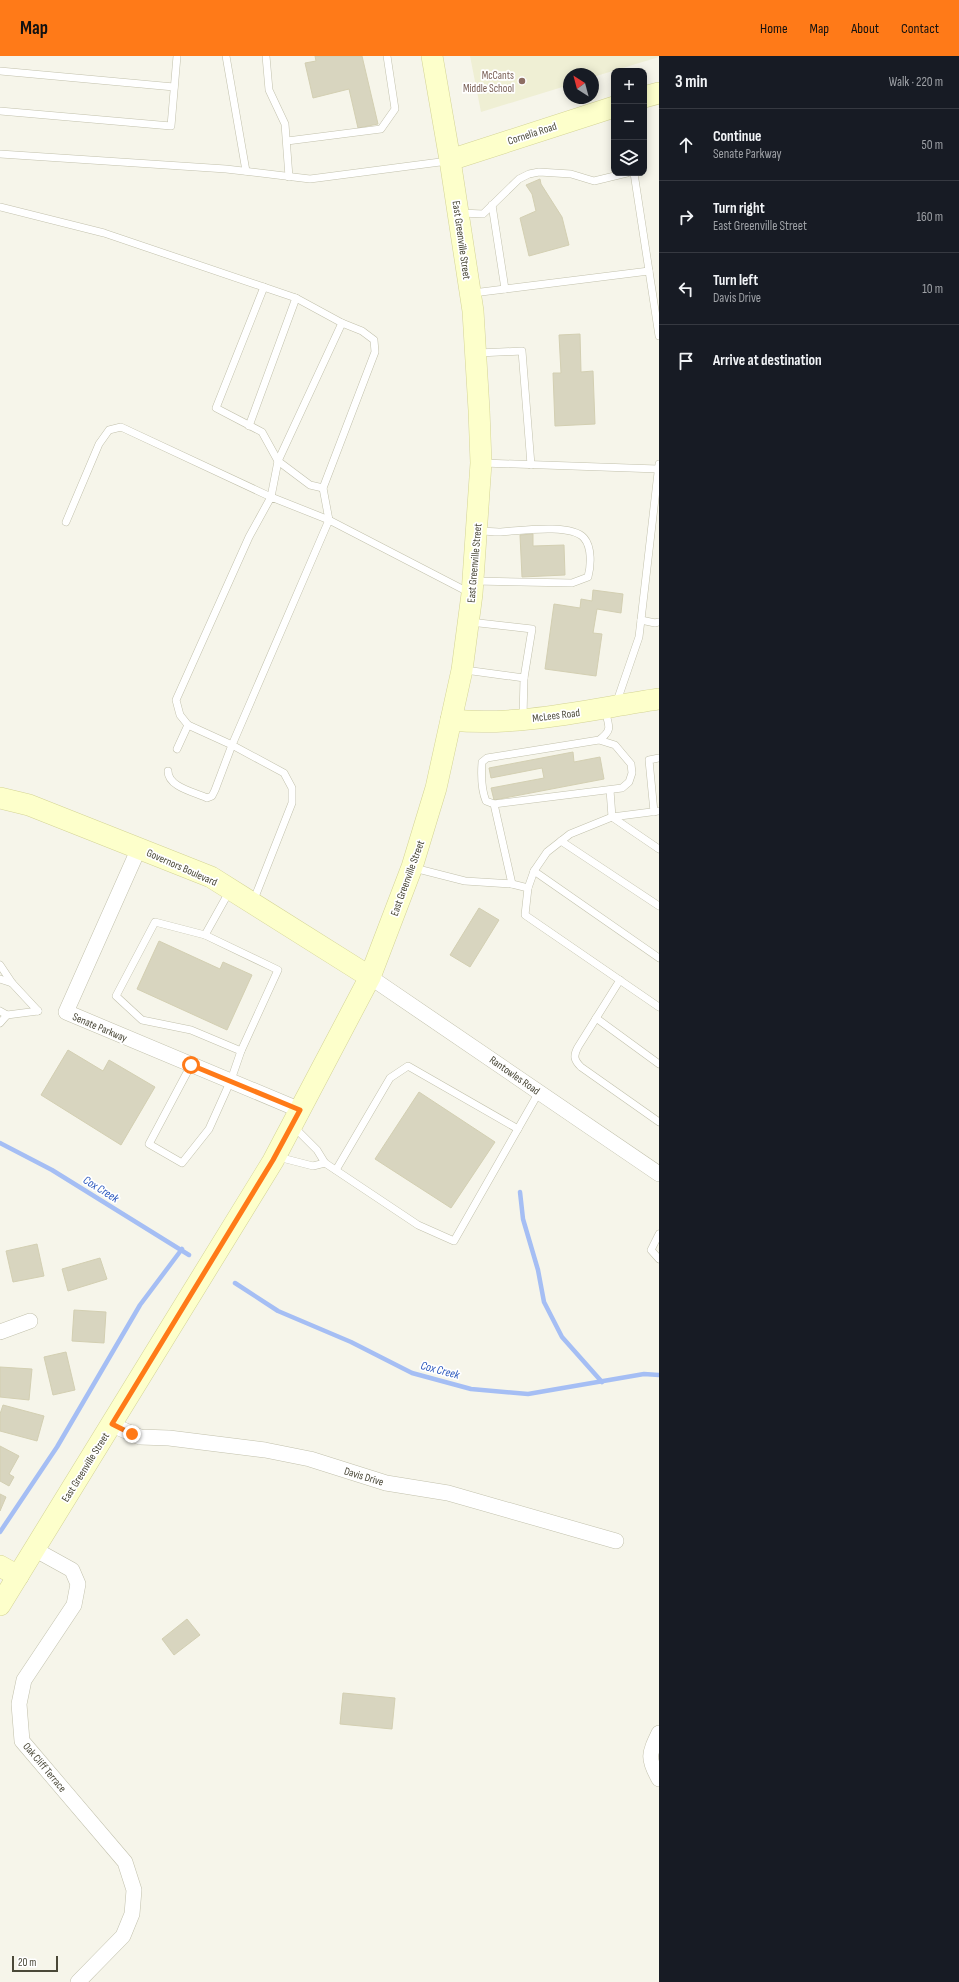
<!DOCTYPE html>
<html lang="en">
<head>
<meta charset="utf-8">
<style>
  :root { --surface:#171b24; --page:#242831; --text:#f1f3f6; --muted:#9ea1a6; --line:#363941; --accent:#ff7a18 }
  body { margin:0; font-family:"Sofia Sans Condensed",sans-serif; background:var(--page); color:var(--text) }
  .controls { position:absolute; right:12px; top:12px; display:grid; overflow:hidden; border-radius:8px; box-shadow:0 2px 10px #0003 }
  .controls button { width:36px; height:36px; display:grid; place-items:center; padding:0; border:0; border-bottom:1px solid var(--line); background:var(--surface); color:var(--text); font:20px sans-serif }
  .compass { position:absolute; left:563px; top:12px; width:36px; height:36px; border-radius:50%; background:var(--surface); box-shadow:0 2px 10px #0003; rotate:324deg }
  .scale { position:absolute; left:12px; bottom:10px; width:46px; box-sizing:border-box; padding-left:4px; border:2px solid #4a4838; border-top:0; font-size:11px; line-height:14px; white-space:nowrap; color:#4a4838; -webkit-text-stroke:3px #fff; paint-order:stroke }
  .stop { position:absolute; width:12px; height:12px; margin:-9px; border:3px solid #ff7a18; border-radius:50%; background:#fff }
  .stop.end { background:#ff7a18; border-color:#fff; box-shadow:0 1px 4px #0008 }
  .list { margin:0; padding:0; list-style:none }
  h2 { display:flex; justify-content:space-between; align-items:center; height:52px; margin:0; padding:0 16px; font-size:17px }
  h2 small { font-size:13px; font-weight:400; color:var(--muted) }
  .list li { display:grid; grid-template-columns:26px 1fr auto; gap:12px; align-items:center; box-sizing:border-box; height:72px; padding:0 16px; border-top:1px solid var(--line) }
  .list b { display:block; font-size:15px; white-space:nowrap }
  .list p { margin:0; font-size:13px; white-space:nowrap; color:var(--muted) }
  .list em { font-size:13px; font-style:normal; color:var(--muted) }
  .icon { flex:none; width:22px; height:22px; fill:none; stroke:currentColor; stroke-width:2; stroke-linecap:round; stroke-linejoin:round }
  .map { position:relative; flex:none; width:659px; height:1926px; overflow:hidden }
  header { display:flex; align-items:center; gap:24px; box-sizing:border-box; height:56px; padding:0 20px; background:var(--accent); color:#111 }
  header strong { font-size:19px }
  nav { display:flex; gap:22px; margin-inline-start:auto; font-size:14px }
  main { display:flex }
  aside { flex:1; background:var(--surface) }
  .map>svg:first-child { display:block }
  .education { fill:#efefd4 }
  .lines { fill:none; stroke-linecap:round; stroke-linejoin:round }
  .stream { stroke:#a5bef4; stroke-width:4.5 }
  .building { fill:#d8d5bf; stroke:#d3cfb2 }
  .lane-casing { stroke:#c2c1ac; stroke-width:8 }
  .street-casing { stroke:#c2c1ac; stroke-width:16 }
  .secondary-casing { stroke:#d4d496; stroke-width:22 }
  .lane { stroke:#fff; stroke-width:7 }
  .street { stroke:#fff; stroke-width:15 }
  .secondary { stroke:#fdffcb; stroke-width:21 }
  .route { stroke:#ff7a18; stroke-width:5 }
  .education-dot { fill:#8d6e63; stroke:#fff; stroke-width:1.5 }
  .labels { text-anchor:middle; stroke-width:3.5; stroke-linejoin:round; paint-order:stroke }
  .education-label { font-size:11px; fill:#785e54; stroke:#fff; text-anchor:end }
  .street-label { font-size:11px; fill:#4a4838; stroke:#fff }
  .water-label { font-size:12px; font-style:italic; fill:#2a57bd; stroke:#fff }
</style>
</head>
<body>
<header>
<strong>Map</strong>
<nav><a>Home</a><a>Map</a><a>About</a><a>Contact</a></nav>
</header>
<main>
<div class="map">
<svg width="659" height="1926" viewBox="0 0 659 1926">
  <rect width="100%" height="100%" fill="#f6f5ea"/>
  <polygon class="education" points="470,0 659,0 659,1 593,21 593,18 569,18 569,29 481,56"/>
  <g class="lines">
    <g class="stream">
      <polyline points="0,1087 52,1114 189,1199"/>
      <polyline points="520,1136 523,1163 538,1214 544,1246 562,1281 602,1326"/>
      <polyline points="235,1227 278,1255 351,1286 412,1317 471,1333 528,1338 644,1318 659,1319"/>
      <polyline points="0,1476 57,1391 140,1249 182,1193"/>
    </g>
  </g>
  <g class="building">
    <polygon points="315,0 362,0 378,68 358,72 349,33 313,42 305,7 316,5"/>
    <polygon points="540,123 541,128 562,161 569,189 529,200 520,162 536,155 532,138 526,129"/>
    <polygon points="580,278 581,316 593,315 595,368 555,370 553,317 561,317 559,279"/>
    <polygon points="533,478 533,490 564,489 565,519 522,521 520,479"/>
    <polygon points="593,534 623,538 621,557 597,553 593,577 602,578 596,620 545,613 554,548 580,552 581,543 592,545"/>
    <polygon points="573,696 574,706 600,701 604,723 494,744 491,732 544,722 542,712 491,722 489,712"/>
    <polygon points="479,852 499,864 470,911 450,899"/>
    <polygon points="159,885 220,913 223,906 252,919 227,974 137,933"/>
    <polygon points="68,994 103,1015 109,1004 155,1031 121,1089 41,1039"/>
    <polygon points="419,1036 495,1086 451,1152 375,1103"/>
    <polygon points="37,1188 44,1220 13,1226 6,1195"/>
    <polygon points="100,1202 107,1223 68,1235 62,1213"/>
    <polygon points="74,1254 106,1256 104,1287 72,1285"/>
    <polygon points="66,1296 75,1334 53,1339 44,1301"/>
    <polygon points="0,1311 32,1313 29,1344 0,1341"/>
    <polygon points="3,1349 44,1360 37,1385 0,1375 0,1358"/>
    <polygon points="0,1390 19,1400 9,1418 14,1421 9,1430 0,1425"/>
    <polygon points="0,1438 6,1441 0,1455"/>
    <polygon points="187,1563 200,1579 174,1599 162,1583"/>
    <polygon points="343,1637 395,1642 392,1673 340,1668"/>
  </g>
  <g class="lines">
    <defs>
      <g id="lane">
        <polyline points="226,0 246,115"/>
        <polyline points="266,0 269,34 285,68 289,121"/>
        <polyline points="0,15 174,31"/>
        <polyline points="0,55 171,70 177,0"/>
        <polyline points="287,85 381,73 395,53 387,0"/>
        <polyline points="0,98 226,113 310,123 448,105"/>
        <polyline points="634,117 659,280"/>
        <polyline points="492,149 505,233"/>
        <polyline points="0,151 104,177 296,242 342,267 362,275 374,284 375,296 323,432 329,464"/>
        <polyline points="461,157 483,158 519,123 529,118 539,116 571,118 594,125 627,117"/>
        <polyline points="264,231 216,352 262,376 278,405 310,429 323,432"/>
        <polyline points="473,237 649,215"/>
        <polyline points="478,297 522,295 531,409"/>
        <polyline points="249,370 296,242"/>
        <polyline points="483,407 658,413"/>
        <polyline points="66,466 99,388 109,374 121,371 271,441 278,405 342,267"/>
        <path d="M475 525 572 527 588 521C591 510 592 491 584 482 571 467 518 475 499 476 492 476 484 475 477 474"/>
        <polyline points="641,564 655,567 659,566"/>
        <polyline points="470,566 532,573 524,622"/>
        <polyline points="465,614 524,622 523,661"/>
        <polyline points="616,648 639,581 659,408"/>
        <path d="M599 684 615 689 631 708 632 717 629 726 622 732 494 748 486 745C481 733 481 720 482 706L487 702 599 684C613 674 609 670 605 655"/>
        <polyline points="177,693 188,669 180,659 176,644 249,481 271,441 329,464"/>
        <path d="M168 715C168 731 194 736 207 742L212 740 215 734 232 689 188 669"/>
        <polyline points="610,734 612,761 659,793"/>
        <polyline points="494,748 512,828"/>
        <polyline points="654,756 649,704 659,702"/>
        <polyline points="561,785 659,850"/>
        <polyline points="414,812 465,825 512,828 528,832 534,815 547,796 570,778 612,761 659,755"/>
        <polyline points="534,815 659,902"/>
        <polyline points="528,832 525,859 659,951"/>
        <polyline points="253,846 292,747 292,732 284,717 232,689 329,464 470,537"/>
        <polyline points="205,879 155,866 116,940 142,964 191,974 241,995"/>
        <polyline points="0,909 12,927 38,955"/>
        <polyline points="0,923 12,927"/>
        <path d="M620 924 578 991C573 1000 574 1004 581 1011L659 1066"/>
        <polyline points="0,955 7,959 38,955"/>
        <polyline points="596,962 659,1008"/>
        <polyline points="0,967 7,959"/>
        <polyline points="191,1009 149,1088 182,1107 209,1073 231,1024 241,995 278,914 205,879 229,836"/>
        <polyline points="278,1101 313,1110 325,1107 317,1094 294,1071"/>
        <polyline points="325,1107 418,1169 454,1185 539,1036"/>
        <polyline points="336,1114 390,1022 408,1010 518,1073"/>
        <polyline points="659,1178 651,1194 659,1203"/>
      </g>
      <g id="street">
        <polyline points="139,792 66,956 300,1054"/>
        <polyline points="370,921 659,1118"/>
        <polyline points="0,1276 30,1265"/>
        <polyline points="112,1369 140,1381 169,1382 265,1394 310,1403 386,1427 448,1437 616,1485"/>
        <polyline points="34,1493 72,1514 78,1528 74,1549 24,1624 19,1648 22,1685 125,1806 134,1834 132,1858 123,1880 78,1926"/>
        <path d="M659 1677C649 1698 647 1702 659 1723"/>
      </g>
      <g id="secondary">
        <polyline points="644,41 659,37"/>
        <polyline points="450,104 614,51"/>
        <path d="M451 664C520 671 591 653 659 643"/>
        <polyline points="0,742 29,749 211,821 370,921"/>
        <polyline points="0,1510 18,1520"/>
        <polyline points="0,1549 273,1105 370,921 412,811 436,732 462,614 472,538 481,407 479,354 473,255 450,104 432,0"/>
      </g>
    </defs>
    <use href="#lane" class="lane-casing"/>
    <use href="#street" class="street-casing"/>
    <use href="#secondary" class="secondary-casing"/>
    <use href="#lane" class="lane"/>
    <use href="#street" class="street"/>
    <use href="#secondary" class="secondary"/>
  </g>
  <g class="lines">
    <polyline class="route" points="132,1378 112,1368 273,1104 300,1054 191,1009"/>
  </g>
  <circle class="education-dot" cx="522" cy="25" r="4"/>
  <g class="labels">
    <g class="education-label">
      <text x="514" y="23">McCants<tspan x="514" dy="13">Middle School</tspan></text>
    </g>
    <g class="street-label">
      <text transform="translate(532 77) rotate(-18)" y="4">Cornelia Road</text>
      <text transform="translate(462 184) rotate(82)" y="4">East Greenville Street</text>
      <text transform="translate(474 507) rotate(-85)" y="4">East Greenville Street</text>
      <text transform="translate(556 659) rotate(-7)" y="4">McLees Road</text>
      <text transform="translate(182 811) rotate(24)" y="4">Governors Boulevard</text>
      <text transform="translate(407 822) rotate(-70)" y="4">East Greenville Street</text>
      <text transform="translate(100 971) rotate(23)" y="4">Senate Parkway</text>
      <text transform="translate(515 1019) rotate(35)" y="4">Rantowles Road</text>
      <text transform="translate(85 1411) rotate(-58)" y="4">East Greenville Street</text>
      <text transform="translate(364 1420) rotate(17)" y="4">Davis Drive</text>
      <text transform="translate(45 1711) rotate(50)" y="4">Oak Cliff Terrace</text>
    </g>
    <g class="water-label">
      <text transform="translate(101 1133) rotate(32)" y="4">Cox Creek</text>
      <text transform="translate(440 1314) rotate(15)" y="4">Cox Creek</text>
    </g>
  </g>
</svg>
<div class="controls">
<button>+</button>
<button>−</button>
<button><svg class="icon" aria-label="layers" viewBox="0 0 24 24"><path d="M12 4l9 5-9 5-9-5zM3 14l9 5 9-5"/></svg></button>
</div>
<svg class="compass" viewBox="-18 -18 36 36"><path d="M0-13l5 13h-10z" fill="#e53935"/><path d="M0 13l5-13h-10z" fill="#9ea1a6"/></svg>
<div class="scale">20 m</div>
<div class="stop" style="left:191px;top:1009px"></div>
<div class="stop end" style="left:132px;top:1378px"></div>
</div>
<aside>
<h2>3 min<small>Walk · 220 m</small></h2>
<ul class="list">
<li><svg class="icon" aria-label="ahead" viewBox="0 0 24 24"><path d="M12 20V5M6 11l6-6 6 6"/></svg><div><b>Continue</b><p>Senate Parkway</p></div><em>50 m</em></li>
<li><svg class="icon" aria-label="right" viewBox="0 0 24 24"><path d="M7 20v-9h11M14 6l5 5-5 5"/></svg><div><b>Turn right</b><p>East Greenville Street</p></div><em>160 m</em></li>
<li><svg class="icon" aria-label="left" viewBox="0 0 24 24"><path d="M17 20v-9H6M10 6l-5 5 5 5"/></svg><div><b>Turn left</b><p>Davis Drive</p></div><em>10 m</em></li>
<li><svg class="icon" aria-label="arrive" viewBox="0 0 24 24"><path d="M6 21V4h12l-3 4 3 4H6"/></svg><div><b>Arrive at destination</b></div></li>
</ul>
</aside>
</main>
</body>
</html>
